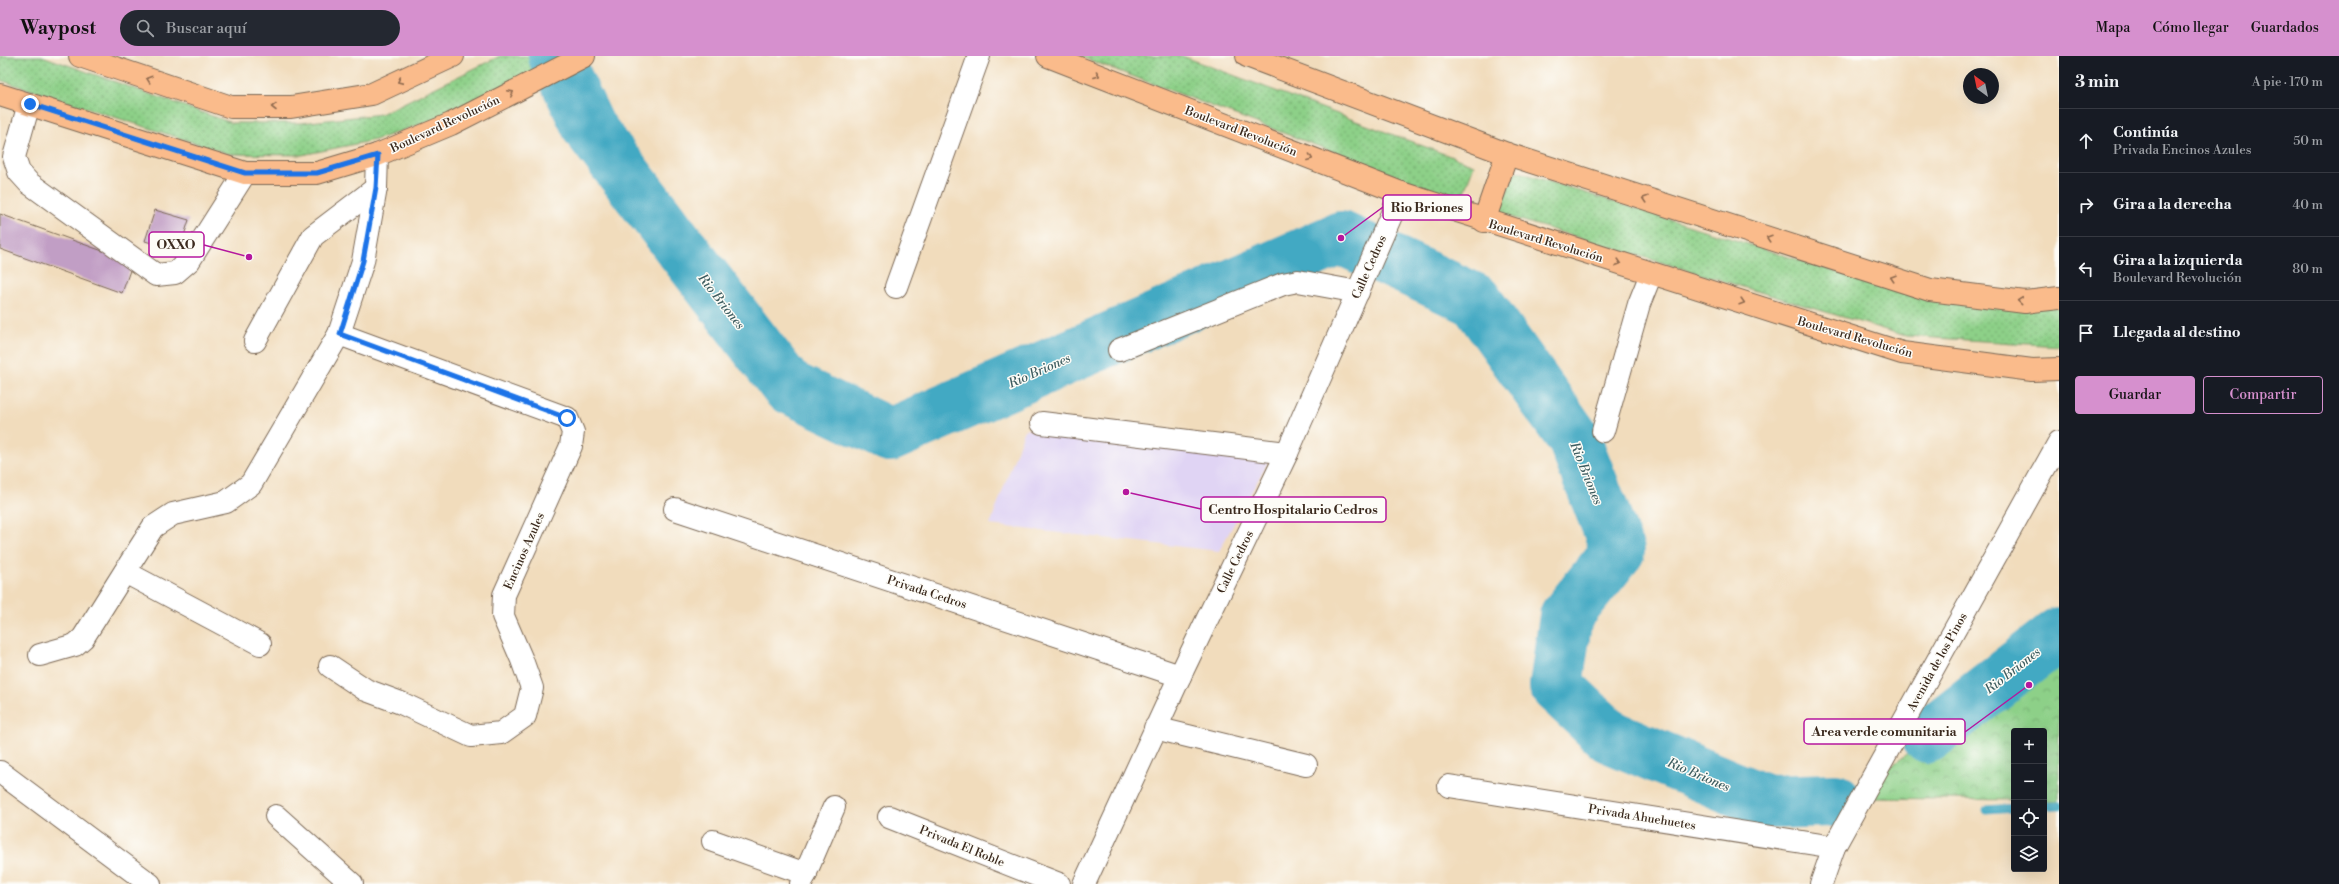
<!DOCTYPE html>
<html lang="es">
<head>
<meta charset="utf-8">
<style>
  :root { --surface:#171b24; --page:#242831; --text:#f1f3f6; --muted:#9ea1a6; --line:#363941; --accent:#d690ce }
  body { margin:0; font-family:"Libre Bodoni",serif; background:var(--page); color:var(--text) }
  .controls { position:absolute; right:12px; bottom:12px; display:grid; overflow:hidden; border-radius:4px; box-shadow:0 4px 16px #0002 }
  .controls button { width:36px; height:36px; display:grid; place-items:center; padding:0; border:0; border-bottom:1px solid var(--line); background:var(--surface); color:var(--text); font:20px sans-serif }
  .compass { position:absolute; left:1963px; top:12px; width:36px; height:36px; border-radius:50%; background:var(--surface); box-shadow:0 4px 16px #0002; rotate:327deg }
  .stop { position:absolute; width:12px; height:12px; margin:-9px; border:3px solid #1a73e8; border-radius:50%; background:#fff }
  .stop.end { background:#1a73e8; border-color:#fff; box-shadow:0 1px 4px #0008 }
  .list { margin:0; padding:0; list-style:none }
  h2 { display:flex; justify-content:space-between; align-items:center; height:52px; margin:0; padding:0 16px; font-size:17px }
  h2 small { font-size:13px; font-weight:400; color:var(--muted) }
  .list li { display:grid; grid-template-columns:26px 1fr auto; gap:12px; align-items:center; box-sizing:border-box; height:64px; padding:0 16px; border-top:1px solid var(--line) }
  .list b { display:block; font-size:15px; white-space:nowrap }
  .list p { margin:0; font-size:13px; white-space:nowrap; color:var(--muted) }
  .list em { font-size:13px; font-style:normal; color:var(--muted) }
  .actions { display:flex; gap:8px; padding:12px 16px }
  .actions a { flex:1; padding:9px 0; border:1px solid var(--accent); border-radius:4px; text-align:center; font-size:14px; color:var(--accent) }
  .actions .main { background:var(--accent); color:#111 }
  .icon { flex:none; width:22px; height:22px; fill:none; stroke:currentColor; stroke-width:2; stroke-linecap:round; stroke-linejoin:round }
  .map { position:relative; flex:none; width:2059px; height:828px; overflow:hidden }
  header { display:flex; align-items:center; gap:24px; box-sizing:border-box; height:56px; padding:0 20px; background:var(--accent); color:#111 }
  header strong { font-size:19px }
  nav { display:flex; gap:22px; margin-inline-start:auto; font-size:14px }
  .search { width:280px; height:36px; background:var(--page); display:flex; align-items:center; gap:10px; box-sizing:border-box; padding:0 14px; border-radius:22px; color:var(--muted); font-size:15px }
  main { display:flex }
  aside { flex:1; background:var(--surface) }
  .map>svg:first-child { display:block }
  .built { fill:#e0d4f4 }
  .park { fill:url(#park-crowns); stroke:#647d53 }
  .garden { fill:url(#garden-dots); stroke:#647d53 }
  .lines { fill:none; stroke-linecap:round; stroke-linejoin:round }
  .stream { stroke:#43a9c3; stroke-width:9 }
  .river { stroke:#43a9c3; stroke-width:54 }
  .building { fill:#c19ec5 }
  .minor-casing { stroke:#7b6855; stroke-width:24 }
  .major-casing { stroke:#7b6855; stroke-width:24 }
  .minor { stroke:#fff; stroke-width:22 }
  .major { stroke:#fabb8b; stroke-width:22 }
  .oneway { stroke:#916b4f }
  .route { stroke:#1a73e8; stroke-width:5 }
  .labels { text-anchor:middle; stroke-width:3; stroke-linejoin:round; paint-order:stroke }
  .street-label { font-size:12px; fill:#3b2a1e; stroke:#fdfcf7 }
  .water-label { font-size:13px; font-style:italic; fill:#3e5d60; stroke:#fdfcf7 }
  .leader { fill:none; stroke:#b5179e; stroke-width:1.5 }
  .callout-dot { fill:#b5179e; stroke:#fdfcf7; stroke-width:1.5 }
  .callout { fill:#fdfcf7; stroke:#b5179e; stroke-width:1.5 }
  .callout-label { font-size:13px; text-anchor:middle; font-weight:bold; fill:#3b2a1e }
</style>
</head>
<body>
<header>
<strong>Waypost</strong>
<div class="search"><svg class="icon" aria-label="search" viewBox="0 0 24 24"><circle cx="10" cy="10" r="6"/><path d="M15 15l6 6"/></svg>Buscar aquí</div>
<nav><a>Mapa</a><a>Cómo llegar</a><a>Guardados</a></nav>
</header>
<main>
<div class="map">
<svg width="2059" height="828" viewBox="0 0 2059 828">
  <defs>
    <pattern id="park-crowns" width="20" height="18" patternUnits="userSpaceOnUse"><rect width="20" height="18" fill="#8dd088"/><path d="M2 6a3 3 0 1 1 6 0M12 15a3 3 0 1 1 6 0" fill="none" stroke="#74a96f"/></pattern>
    <pattern id="garden-dots" width="8" height="8" patternUnits="userSpaceOnUse"><rect width="8" height="8" fill="#8dd088"/><path d="M2 2h.1M6 6h.1" fill="none" stroke="#74a96f" stroke-width="1.8" stroke-linecap="round"/></pattern>
  </defs>
  <rect width="100%" height="100%" fill="#fdfcf7"/>
  <filter id="ink" filterUnits="userSpaceOnUse"><feTurbulence type="fractalNoise" baseFrequency=".025" numOctaves="2"/><feDisplacementMap in="SourceGraphic" scale="8" xChannelSelector="R" yChannelSelector="G"/><feConvolveMatrix kernelMatrix="1 2 1 2 8 2 1 2 1" color-interpolation-filters="sRGB"/></filter>
  <filter id="wash" filterUnits="userSpaceOnUse"><feTurbulence type="fractalNoise" baseFrequency=".012" numOctaves="4" result="noise"/><feDisplacementMap in="SourceGraphic" scale="16" xChannelSelector="R" yChannelSelector="G"/><feGaussianBlur stdDeviation="0.9" result="paint"/><feColorMatrix in="noise" values="0 0 0 0 0 0 0 0 0 0 0 0 0 0 0 0 0 1.4 0 .05"/><feComposite in="paint" operator="in"/></filter>
  <g filter="url(#wash)">
    <rect width="100%" height="100%" fill="#f1dcbc"/>
    <polygon class="built" points="1025,373 1269,404 1219,495 990,469"/>
    <polygon class="park" points="2059,583 2059,745 2044,745 2044,675 2014,675 2014,744 1870,742 1881,718"/>
    <g class="garden">
      <polygon points="0,0 42,0 232,67 301,67 381,58 500,0 565,0 448,59 375,84 302,99 229,98 0,24"/>
      <polygon points="1079,0 1182,0 1474,109 1461,144"/>
      <polygon points="1516,115 1919,242 2059,250 2059,290 1906,280 1497,157"/>
    </g>
    <g class="lines">
      <g class="stream">
        <polyline points="2044,750 2059,749"/>
        <polyline points="1987,754 2014,752"/>
      </g>
      <g class="river">
        <polyline points="555,0 589,72 787,330 890,379 1341,182 1475,244 1574,383 1618,495 1566,560 1556,630 1609,680 1766,746 1835,744"/>
        <polyline points="1928,680 2059,578"/>
      </g>
    </g>
    <g id="blocks">
      <g class="building">
        <polygon points="155,154 189,164 179,195 145,185"/>
        <polygon points="0,158 133,206 122,237 0,193"/>
      </g>
    </g>
  </g>
  <g filter="url(#ink)">
    <use href="#blocks" fill-opacity="0" stroke="#7b6855" stroke-width="1"/>
    <g class="lines">
      <defs>
        <g id="minor">
          <polyline points="29,48 14,101 19,116 29,127 156,219 175,217 189,205 245,117"/>
          <polyline points="896,231 979,0"/>
          <polyline points="255,285 313,180 376,132"/>
          <polyline points="1119,294 1283,228 1298,225 1358,236"/>
          <polyline points="1042,367 1287,397"/>
          <polyline points="1603,375 1639,248 1651,218"/>
          <polyline points="675,453 1180,620"/>
          <polyline points="125,516 260,588"/>
          <polyline points="40,599 75,589 83,582 153,471 173,458 226,446 251,428 339,278 363,205 376,132 377,99"/>
          <polyline points="330,610 366,634 401,647 471,680 501,677 525,660 532,632 522,604 503,560 504,539 571,390 573,376 567,362 339,278"/>
          <polyline points="1155,672 1306,709"/>
          <polyline points="0,716 150,828"/>
          <polyline points="1449,730 1834,791"/>
          <polyline points="276,760 352,828"/>
          <polyline points="889,761 1059,828"/>
          <polyline points="713,785 806,818"/>
          <polyline points="801,828 834,751"/>
          <polyline points="1084,828 1180,620 1287,397 1401,137"/>
          <polyline points="1821,828 1834,791 2059,386"/>
        </g>
        <g id="major">
          <polyline points="80,0 231,51 291,51 372,38 453,0"/>
          <polyline points="1048,0 1401,137 1902,297 2032,314 2059,313"/>
          <polyline points="1247,0 1507,98 1930,234 2025,246 2059,242"/>
          <polyline points="0,39 245,117 317,117 377,99 451,68 584,0"/>
          <polyline points="1484,165 1507,98"/>
        </g>
      </defs>
      <use href="#minor" class="minor-casing"/>
      <use href="#major" class="major-casing"/>
      <use href="#minor" class="minor"/>
      <use href="#major" class="major"/>
    </g>
    <defs><path id="oneway-chevron" d="M-2-3.5L2.5 0L-2 3.5" fill="none" stroke-width="1.6" stroke-linecap="round" stroke-linejoin="round"/></defs>
    <g class="oneway">
      <use href="#oneway-chevron" transform="translate(1097 19) rotate(21)"/>
      <use href="#oneway-chevron" transform="translate(149 23) rotate(-161)"/>
      <use href="#oneway-chevron" transform="translate(400 25) rotate(156)"/>
      <use href="#oneway-chevron" transform="translate(511 37) rotate(-27)"/>
      <use href="#oneway-chevron" transform="translate(274 51) rotate(180)"/>
      <use href="#oneway-chevron" transform="translate(1310 102) rotate(21)"/>
      <use href="#oneway-chevron" transform="translate(1645 143) rotate(-162)"/>
      <use href="#oneway-chevron" transform="translate(1769 182) rotate(-162)"/>
      <use href="#oneway-chevron" transform="translate(1618 207) rotate(17)"/>
      <use href="#oneway-chevron" transform="translate(1893 222) rotate(-162)"/>
      <use href="#oneway-chevron" transform="translate(2020 245) rotate(-175)"/>
      <use href="#oneway-chevron" transform="translate(1742 246) rotate(17)"/>
    </g>
  </g>
  <g class="lines" filter="url(#ink)">
    <polyline class="route" points="30,48 245,117 317,117 378,99 376,132 363,205 340,278 567,362"/>
  </g>
  <g class="labels">
    <g class="street-label">
      <text transform="translate(445 68) rotate(-25)" y="4">Boulevard Revolución</text>
      <text transform="translate(1241 75) rotate(21)" y="4">Boulevard Revolución</text>
      <text transform="translate(1546 185) rotate(17)" y="4">Boulevard Revolución</text>
      <text transform="translate(1369 211) rotate(-66)" y="4">Calle Cedros</text>
      <text transform="translate(1855 281) rotate(16)" y="4">Boulevard Revolución</text>
      <text transform="translate(524 495) rotate(-66)" y="4">Encinos Azules</text>
      <text transform="translate(1235 506) rotate(-64)" y="4">Calle Cedros</text>
      <text transform="translate(927 536) rotate(18)" y="4">Privada Cedros</text>
      <text transform="translate(1937 606) rotate(-61)" y="4">Avenida de los Pinos</text>
      <text transform="translate(1642 761) rotate(9)" y="4">Privada Ahuehuetes</text>
      <text transform="translate(962 790) rotate(22)" y="4">Privada El Roble</text>
    </g>
    <g class="water-label">
      <text transform="translate(722 245) rotate(52)" y="5">Rio Briones</text>
      <text transform="translate(1039 314) rotate(-24)" y="5">Rio Briones</text>
      <text transform="translate(1587 417) rotate(68)" y="5">Rio Briones</text>
      <text transform="translate(2012 614) rotate(-38)" y="5">Rio Briones</text>
      <text transform="translate(1699 718) rotate(23)" y="5">Rio Briones</text>
    </g>
  </g>
  <path class="leader" d="M1341 182L1383 151M249 201L204 189M1126 436L1201 453M2029 629L1965 676"/>
  <g class="callout-dot">
    <circle cx="1341" cy="182" r="4"/>
    <circle cx="249" cy="201" r="4"/>
    <circle cx="1126" cy="436" r="4"/>
    <circle cx="2029" cy="629" r="4"/>
  </g>
  <g class="callout">
    <rect x="1383" y="139" width="88" height="25" rx="4"/>
    <rect x="149" y="176" width="55" height="25" rx="4"/>
    <rect x="1201" y="441" width="185" height="25" rx="4"/>
    <rect x="1804" y="663" width="161" height="25" rx="4"/>
  </g>
  <g class="callout-label">
    <text x="1427" y="156">Rio Briones</text>
    <text x="176" y="193">OXXO</text>
    <text x="1293" y="458">Centro Hospitalario Cedros</text>
    <text x="1884" y="680">Area verde comunitaria</text>
  </g>
</svg>
<div class="controls">
<button>+</button>
<button>−</button>
<button><svg class="icon" aria-label="locate" viewBox="0 0 24 24"><circle cx="12" cy="12" r="6"/><path d="M12 2v4M12 18v4M2 12h4M18 12h4"/></svg></button>
<button><svg class="icon" aria-label="layers" viewBox="0 0 24 24"><path d="M12 4l9 5-9 5-9-5zM3 14l9 5 9-5"/></svg></button>
</div>
<svg class="compass" viewBox="-18 -18 36 36"><path d="M0-13l5 13h-10z" fill="#e53935"/><path d="M0 13l5-13h-10z" fill="#9ea1a6"/></svg>
<div class="stop" style="left:567px;top:362px"></div>
<div class="stop end" style="left:30px;top:48px"></div>
</div>
<aside>
<h2>3 min<small>A pie · 170 m</small></h2>
<ul class="list">
<li><svg class="icon" aria-label="ahead" viewBox="0 0 24 24"><path d="M12 20V5M6 11l6-6 6 6"/></svg><div><b>Continúa</b><p>Privada Encinos Azules</p></div><em>50 m</em></li>
<li><svg class="icon" aria-label="right" viewBox="0 0 24 24"><path d="M7 20v-9h11M14 6l5 5-5 5"/></svg><div><b>Gira a la derecha</b></div><em>40 m</em></li>
<li><svg class="icon" aria-label="left" viewBox="0 0 24 24"><path d="M17 20v-9H6M10 6l-5 5 5 5"/></svg><div><b>Gira a la izquierda</b><p>Boulevard Revolución</p></div><em>80 m</em></li>
<li><svg class="icon" aria-label="arrive" viewBox="0 0 24 24"><path d="M6 21V4h12l-3 4 3 4H6"/></svg><div><b>Llegada al destino</b></div></li>
</ul>
<div class="actions"><a class="main">Guardar</a><a>Compartir</a></div>
</aside>
</main>
</body>
</html>
